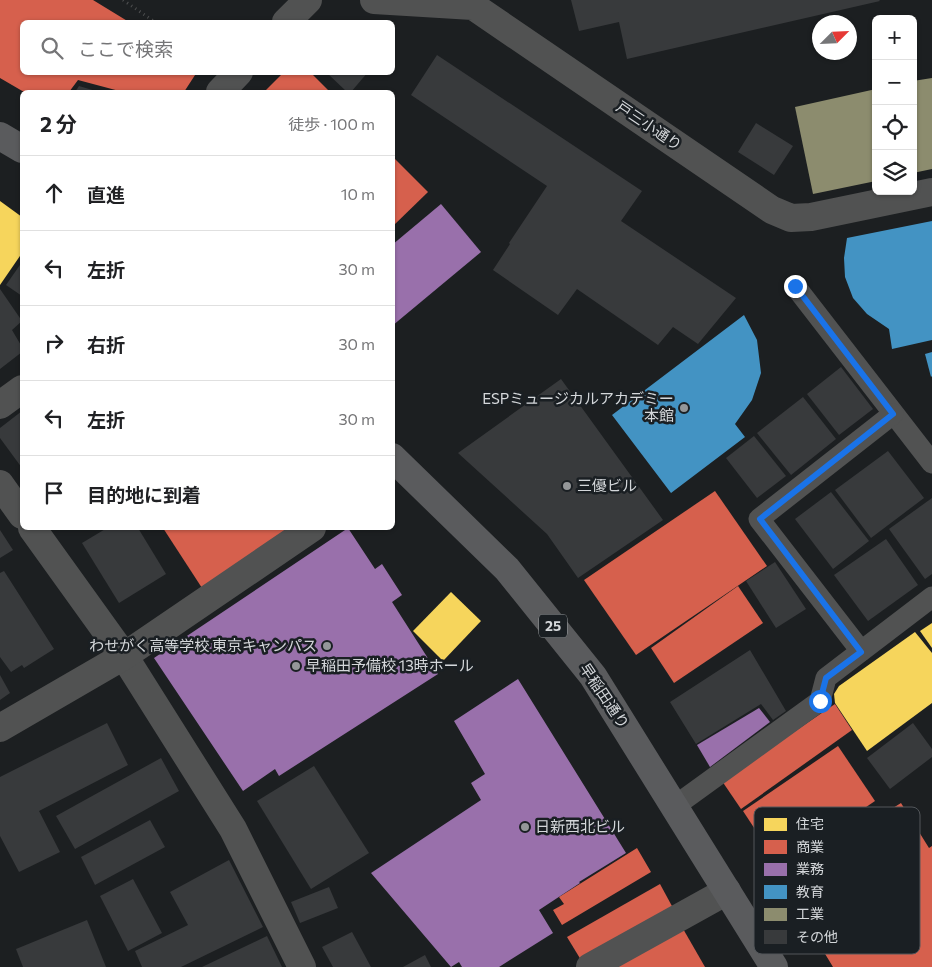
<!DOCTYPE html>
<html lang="ja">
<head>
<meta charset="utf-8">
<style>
  :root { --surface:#fff; --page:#f2f2f2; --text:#202124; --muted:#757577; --line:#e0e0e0 }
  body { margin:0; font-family:Commissioner,"Noto Sans JP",sans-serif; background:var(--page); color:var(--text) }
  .controls { position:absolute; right:15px; top:15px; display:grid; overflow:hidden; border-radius:8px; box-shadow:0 1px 4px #0004 }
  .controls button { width:45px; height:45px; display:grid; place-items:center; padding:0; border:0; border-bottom:1px solid var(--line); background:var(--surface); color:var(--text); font:25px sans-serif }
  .compass { position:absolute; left:812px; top:15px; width:45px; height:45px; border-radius:50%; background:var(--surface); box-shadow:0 1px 4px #0004; rotate:66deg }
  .stop { position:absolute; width:15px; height:15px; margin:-11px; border:4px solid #1a73e8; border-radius:50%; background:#fff }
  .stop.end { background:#1a73e8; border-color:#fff; box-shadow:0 1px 5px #0008 }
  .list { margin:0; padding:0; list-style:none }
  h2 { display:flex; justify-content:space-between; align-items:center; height:65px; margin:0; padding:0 20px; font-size:21px }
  h2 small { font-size:16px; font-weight:400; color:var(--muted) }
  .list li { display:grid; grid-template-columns:32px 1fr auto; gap:15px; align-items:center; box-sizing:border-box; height:75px; padding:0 20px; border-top:1px solid var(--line) }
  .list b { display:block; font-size:19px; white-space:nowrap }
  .list em { font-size:16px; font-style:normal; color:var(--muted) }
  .icon { flex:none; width:28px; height:28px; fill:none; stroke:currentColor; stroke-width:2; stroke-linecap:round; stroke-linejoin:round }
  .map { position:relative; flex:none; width:932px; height:967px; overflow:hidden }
  .search { position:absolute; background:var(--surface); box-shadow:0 1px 4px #0004; left:20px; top:20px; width:375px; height:55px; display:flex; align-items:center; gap:12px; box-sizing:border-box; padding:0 18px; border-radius:8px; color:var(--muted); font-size:19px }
  .panel { position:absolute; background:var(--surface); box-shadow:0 1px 4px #0004; left:20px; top:90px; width:375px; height:440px; border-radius:8px }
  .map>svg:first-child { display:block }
  .homes { fill:#f6d55c }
  .shops { fill:#d6604d }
  .offices { fill:#9970ab }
  .schools { fill:#4393c3 }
  .industry { fill:#8c8c6e }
  .building { fill:#383a3c }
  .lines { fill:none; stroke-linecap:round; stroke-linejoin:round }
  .path { stroke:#4f5051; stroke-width:3; stroke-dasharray:1 4; stroke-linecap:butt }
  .lane { stroke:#515252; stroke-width:21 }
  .street { stroke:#515252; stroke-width:28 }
  .primary { stroke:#5a5b5d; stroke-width:28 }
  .route { stroke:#1a73e8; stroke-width:6 }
  .poi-dot { fill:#949799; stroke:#1a1f23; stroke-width:2 }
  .labels { text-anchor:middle; stroke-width:5; stroke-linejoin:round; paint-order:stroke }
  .shield { fill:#1a1f23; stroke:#9ca0a3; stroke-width:1 }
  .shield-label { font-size:14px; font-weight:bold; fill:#d4d7da }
  .street-label { font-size:15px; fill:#d4d7da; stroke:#1a1f23 }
  .poi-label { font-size:15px; fill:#d4d7da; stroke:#1a1f23; text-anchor:start }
  .key { fill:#1a1f23; stroke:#52565a; stroke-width:1 }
  .key-label { font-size:14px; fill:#d4d7da }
</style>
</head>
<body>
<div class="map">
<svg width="932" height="967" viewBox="0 0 932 967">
  <rect width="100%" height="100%" fill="#1c1f21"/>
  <g class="homes">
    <polygon points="0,201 22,217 22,253 0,285"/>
    <polygon points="451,592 481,621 443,661 413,631"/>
    <polygon points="932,623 932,648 920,631"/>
    <polygon points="915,632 932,653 932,703 867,751 835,703 834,694 839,686"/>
  </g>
  <g class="shops">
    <polygon points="0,0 93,0 129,22 22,22 22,72 197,72 184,92 123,92 78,80 69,92 24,92 0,78"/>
    <polygon points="284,72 310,72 330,92 264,92"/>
    <polygon points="392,156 428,192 392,227"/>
    <polygon points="715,491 767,566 636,655 584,580"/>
    <polygon points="163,528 290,528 202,588"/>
    <polygon points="738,586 763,623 674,683 651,648"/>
    <polygon points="835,704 852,730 741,809 722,781"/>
    <polygon points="838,746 875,801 779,866 743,811"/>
    <polygon points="901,803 929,848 932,846 932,967 833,967 787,891 801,881 794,869"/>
    <polygon points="637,848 651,872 562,925 553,910 564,904 559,897"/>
    <polygon points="660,884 673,908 581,960 567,937"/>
    <polygon points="682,927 705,967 611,967"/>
  </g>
  <g class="offices">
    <polygon points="441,204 481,252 392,326 392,245"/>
    <polygon points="348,528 375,569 382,564 402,595 392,602 438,674 279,776 275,769 243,791 154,658"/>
    <polygon points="518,679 626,853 579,882 580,883 539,910 553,933 499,967 462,967 459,962 451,967 371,873 481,800 471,783 485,774 454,721"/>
    <polygon points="759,708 770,722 710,767 697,745"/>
  </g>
  <g class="schools">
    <polygon points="932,221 932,340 892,349 889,329 867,314 853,298 845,277 844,258 847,238"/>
    <polygon points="744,315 757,340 761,373 752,400 735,424 745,437 671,493 612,415"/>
    <polygon points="932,352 932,376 931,377 925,354"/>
  </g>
  <g class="industry">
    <polygon points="932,78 932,169 913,173 913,81"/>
    <polygon points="876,89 876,181 813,194 795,107"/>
  </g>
  <g class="building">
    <polygon points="571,0 879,0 880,1 627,59 619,22 579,31"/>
    <polygon points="306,20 392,21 391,22 305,22"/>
    <polygon points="437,55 642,191 621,221 736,298 698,344 673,327 658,345 577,289 558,315 493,270 510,244 509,243 547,186 411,95"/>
    <polygon points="326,72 368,72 351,92 347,92"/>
    <polygon points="79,86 99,92 75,92"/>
    <polygon points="756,123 793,146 774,175 738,152"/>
    <polygon points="22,262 22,296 6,285"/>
    <polygon points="0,289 22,321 12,330 22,347 22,352 0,369"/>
    <polygon points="841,367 873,409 839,435 807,394"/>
    <polygon points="561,379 663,520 578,578 547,534 458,453"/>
    <polygon points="803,397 836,439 791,475 757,433"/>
    <polygon points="22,411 22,468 0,438 0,428"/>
    <polygon points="754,436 786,476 757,498 726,458"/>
    <polygon points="888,451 924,498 871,538 835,490"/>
    <polygon points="831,492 869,541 833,569 795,519"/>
    <polygon points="932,498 932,574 925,579 889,529"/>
    <polygon points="107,528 138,528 166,574 119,603 82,543"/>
    <polygon points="0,530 13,550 0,558"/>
    <polygon points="886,539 918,585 868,621 834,575"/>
    <polygon points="775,562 806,609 776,628 746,581"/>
    <polygon points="4,571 54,649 24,668 22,665 11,672 0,657 0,573"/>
    <polygon points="750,650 786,711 773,720 761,704 696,744 670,702"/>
    <polygon points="0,675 10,693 0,700"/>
    <polygon points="107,723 128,765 39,811 60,852 19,872 0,836 0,777"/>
    <polygon points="913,723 932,749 932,757 890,789 867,758"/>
    <polygon points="161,758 179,791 75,849 56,816"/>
    <polygon points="314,766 369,853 311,889 257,801"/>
    <polygon points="150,820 165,847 95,885 81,857"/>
    <polygon points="229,860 263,927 181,967 142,967 135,951 188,925 170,892"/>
    <polygon points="133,879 162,933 128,951 100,896"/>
    <polygon points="329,887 338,908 300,923 291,902"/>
    <polygon points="87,920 106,967 23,967 16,949"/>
    <polygon points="352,932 371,967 333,967 322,947"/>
    <polygon points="267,936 282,967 202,967"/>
    <polygon points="425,955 431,967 403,967"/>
  </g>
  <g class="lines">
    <polyline class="path" points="123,0 155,22"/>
    <g class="lane">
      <polyline points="795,286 932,463"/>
      <polyline points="861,651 759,519 893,414"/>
      <polyline points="675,806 820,701 826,678 932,597"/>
    </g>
    <g class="street">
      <polyline points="374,0 473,6 772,210 791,218 811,217 932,192"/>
      <polyline points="286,22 308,0"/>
      <polyline points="220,92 239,72"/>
      <polyline points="0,405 22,389"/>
      <polyline points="0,484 22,515"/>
      <polyline points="32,528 124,656 233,829 302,967"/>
      <polyline points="0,728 124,656 312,528"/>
      <polyline points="590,967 727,891"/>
    </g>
    <g class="primary">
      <polyline points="0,136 22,149"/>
      <polyline points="392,457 507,569 593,676 774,967"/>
    </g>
  </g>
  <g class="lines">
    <polyline class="route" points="795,286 893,414 760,519 861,652 826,678 820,701"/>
  </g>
  <g class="poi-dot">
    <circle cx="684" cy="408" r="5"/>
    <circle cx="567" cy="486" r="5"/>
    <circle cx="327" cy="646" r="5"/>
    <circle cx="296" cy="666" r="5"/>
    <circle cx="525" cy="827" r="5"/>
  </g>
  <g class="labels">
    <rect class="shield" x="539" y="614.5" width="28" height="23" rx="4"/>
    <g class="shield-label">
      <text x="553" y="631">25</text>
    </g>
    <g class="street-label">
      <text transform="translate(649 126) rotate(34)" y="5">戸三小通り</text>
      <text transform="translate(604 696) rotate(56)" y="5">早稲田通り</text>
    </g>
    <g class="poi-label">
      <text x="674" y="404" text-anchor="end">ESPミュージカルアカデミー<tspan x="674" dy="17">本館</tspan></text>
      <text x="577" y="491">三優ビル</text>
      <text x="317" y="651" text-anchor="end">わせがく高等学校 東京キャンパス</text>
      <text x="306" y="671">早稲田予備校 13時ホール</text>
      <text x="535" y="832">日新西北ビル</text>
    </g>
  </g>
  <rect x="754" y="807" width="166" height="147" rx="8" class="key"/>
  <rect x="764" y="818" width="23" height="13" fill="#f6d55c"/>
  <rect x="764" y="840" width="23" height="14" fill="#d6604d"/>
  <rect x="764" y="863" width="23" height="13" fill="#9970ab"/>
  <rect x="764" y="885" width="23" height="14" fill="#4393c3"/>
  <rect x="764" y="908" width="23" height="13" fill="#8c8c6e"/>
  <rect x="764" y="930" width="23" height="14" fill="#383a3c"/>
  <g class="key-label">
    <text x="796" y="829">住宅</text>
    <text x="796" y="852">商業</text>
    <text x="796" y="874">業務</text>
    <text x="796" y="897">教育</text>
    <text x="796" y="919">工業</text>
    <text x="796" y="942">その他</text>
  </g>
</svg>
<div class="controls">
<button>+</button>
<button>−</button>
<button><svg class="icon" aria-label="locate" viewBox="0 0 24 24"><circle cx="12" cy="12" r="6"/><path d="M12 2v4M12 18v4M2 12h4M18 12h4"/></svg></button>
<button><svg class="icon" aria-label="layers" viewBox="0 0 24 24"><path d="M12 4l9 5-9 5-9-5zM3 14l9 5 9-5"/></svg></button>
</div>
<svg class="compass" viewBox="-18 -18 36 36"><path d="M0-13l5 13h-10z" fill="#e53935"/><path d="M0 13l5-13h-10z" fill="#757577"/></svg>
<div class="stop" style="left:820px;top:701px"></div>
<div class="stop end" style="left:795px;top:286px"></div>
<div class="search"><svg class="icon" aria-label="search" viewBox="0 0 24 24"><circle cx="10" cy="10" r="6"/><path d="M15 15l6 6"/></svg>ここで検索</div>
<section class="panel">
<h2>2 分<small>徒歩 · 100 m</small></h2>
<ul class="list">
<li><svg class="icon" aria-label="ahead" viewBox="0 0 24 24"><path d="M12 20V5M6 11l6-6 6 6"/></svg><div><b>直進</b></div><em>10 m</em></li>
<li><svg class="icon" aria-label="left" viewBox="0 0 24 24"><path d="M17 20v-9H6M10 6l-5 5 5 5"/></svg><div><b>左折</b></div><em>30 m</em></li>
<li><svg class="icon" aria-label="right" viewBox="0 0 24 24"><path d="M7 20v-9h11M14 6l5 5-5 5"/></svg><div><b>右折</b></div><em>30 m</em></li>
<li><svg class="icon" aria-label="left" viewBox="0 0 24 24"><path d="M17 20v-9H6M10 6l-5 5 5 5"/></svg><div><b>左折</b></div><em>30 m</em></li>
<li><svg class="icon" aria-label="arrive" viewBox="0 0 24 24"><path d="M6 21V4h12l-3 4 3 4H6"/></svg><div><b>目的地に到着</b></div></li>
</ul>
</section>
</div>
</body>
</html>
